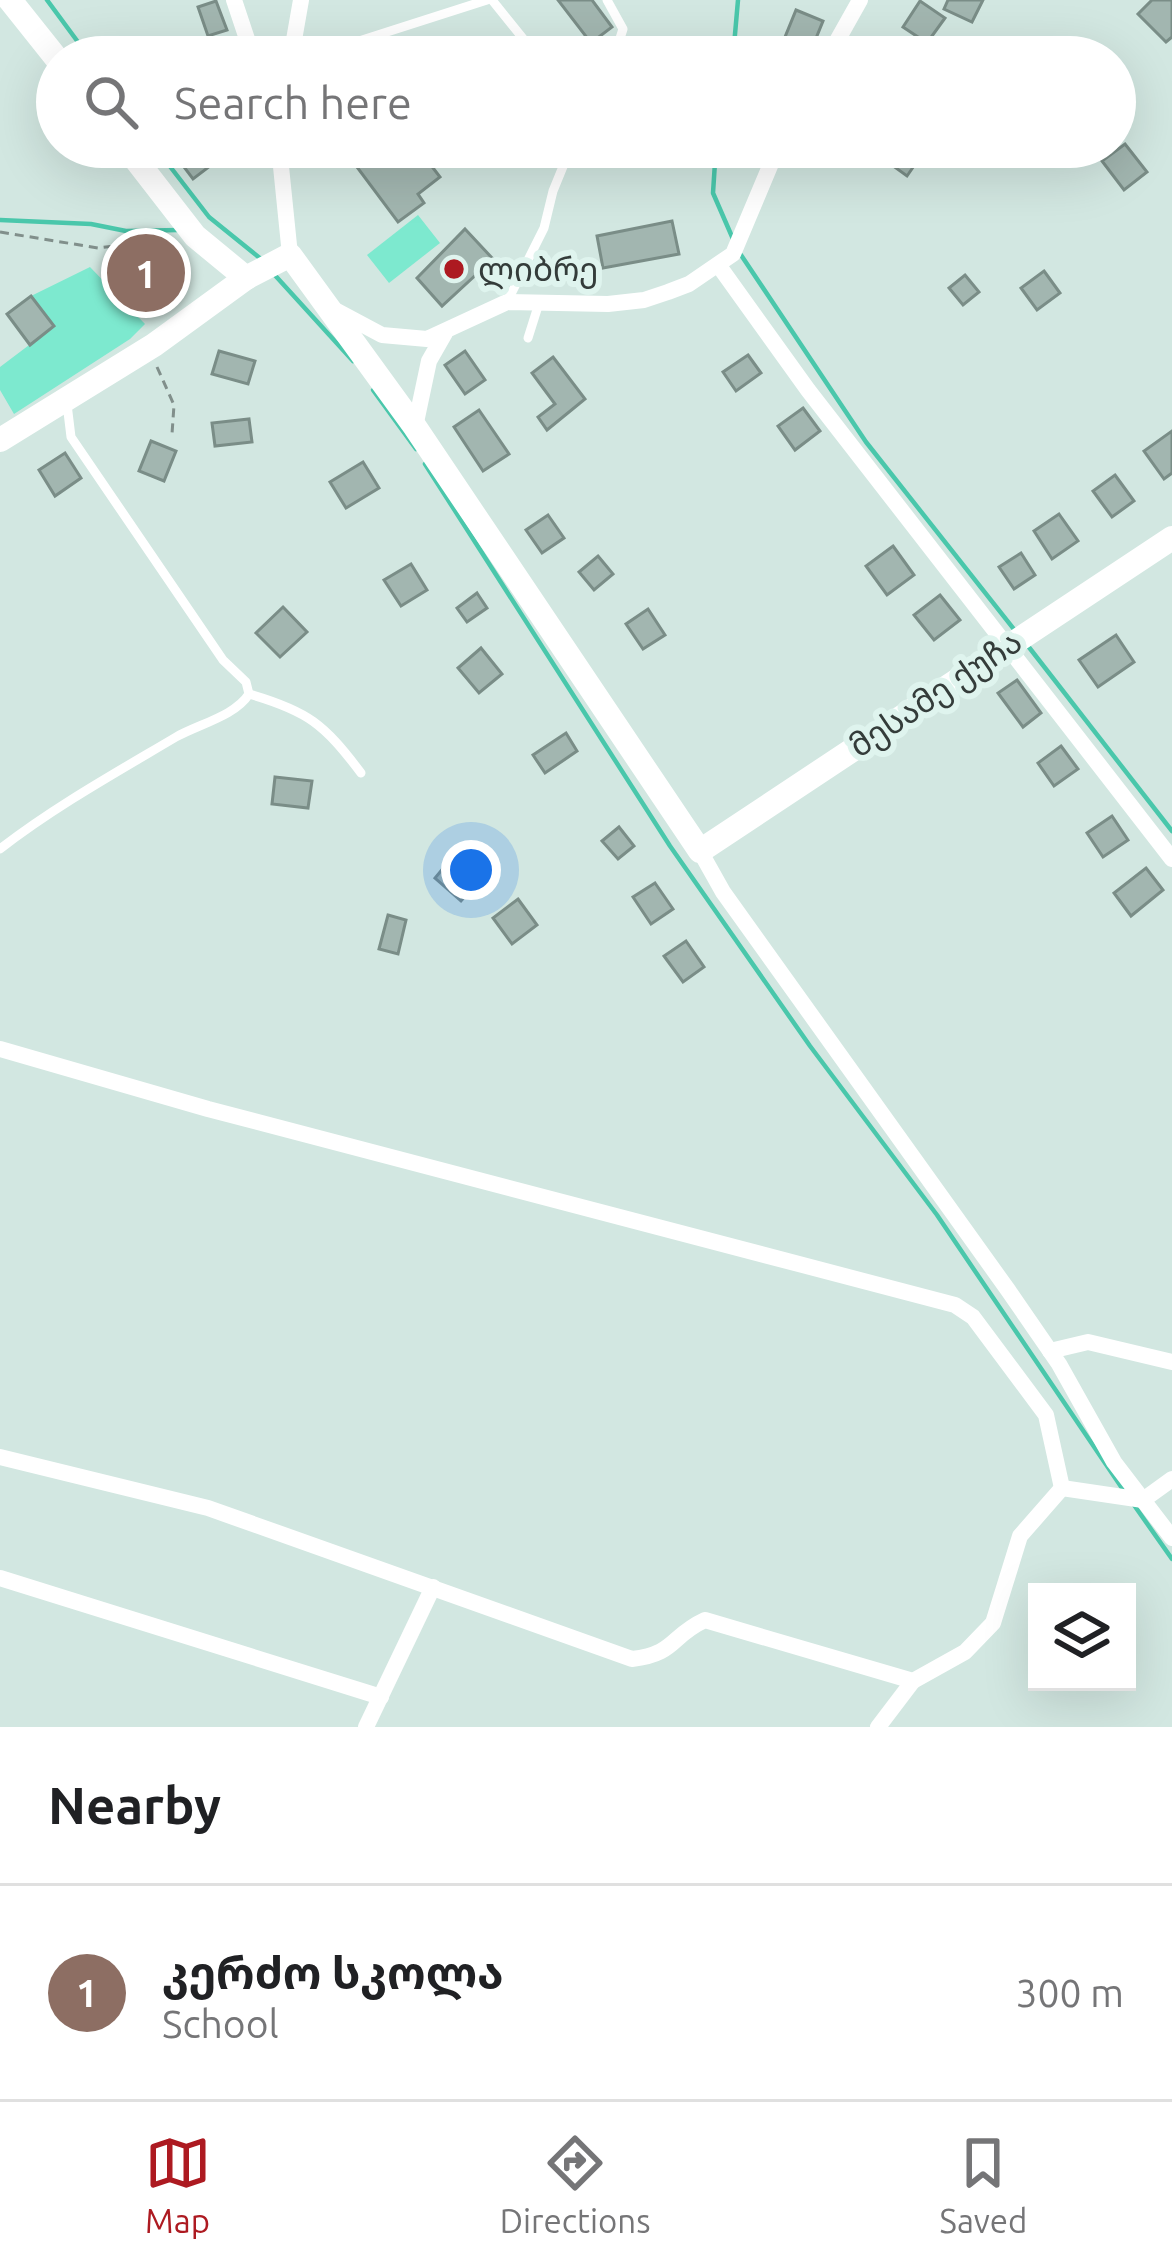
<!DOCTYPE html>
<html lang="en">
<head>
<meta charset="utf-8">
<style>
  :root { --surface:#fff; --page:#f6f6f6; --text:#202124; --muted:#757577; --line:#e0e0e0; --accent:#ad1a21 }
  body { margin:0; font-family:Ubuntu,"Noto Sans Georgian",sans-serif; background:var(--page); color:var(--text) }
  .controls { position:absolute; right:36px; bottom:36px; display:grid; overflow:hidden; border-radius:0px; box-shadow:0 12px 48px #0002 }
  .controls button { width:108px; height:108px; display:grid; place-items:center; padding:0; border:0; border-bottom:3px solid var(--line); background:var(--surface); color:var(--text); font:60px sans-serif }
  .you { position:absolute; left:471px; top:870px; width:42px; height:42px; margin:-30px; border:9px solid #fff; border-radius:50%; background:#1a73e8; box-shadow:0 0 0 18px #1a73e833 }
  .badge { display:grid; place-items:center; width:78px; height:78px; border-radius:50%; background:var(--accent); color:#fff; font-size:39px; font-weight:700 }
  .pin { position:absolute; translate:-50% -50%; border:6px solid #fff; box-shadow:0 3px 12px #0006 }
  .list { margin:0; padding:0; list-style:none }
  h2 { display:flex; justify-content:space-between; align-items:center; height:156px; margin:0; padding:0 48px; font-size:51px }
  h2 small { font-size:39px; font-weight:400; color:var(--muted) }
  .list li { display:grid; grid-template-columns:78px 1fr auto; gap:36px; align-items:center; box-sizing:border-box; height:216px; padding:0 48px; border-top:3px solid var(--line) }
  .list b { display:block; font-size:45px; white-space:nowrap }
  .list p { margin:0; font-size:39px; white-space:nowrap; color:var(--muted) }
  .list em { font-size:39px; font-style:normal; color:var(--muted) }
  .icon { flex:none; width:66px; height:66px; fill:none; stroke:currentColor; stroke-width:2; stroke-linecap:round; stroke-linejoin:round }
  .map { position:relative; flex:none; width:1172px; height:1727px; overflow:hidden }
  .search { position:absolute; background:var(--surface); box-shadow:0 12px 48px #0002; left:36px; right:36px; top:36px; height:132px; display:flex; align-items:center; gap:30px; box-sizing:border-box; padding:0 42px; border-radius:66px; color:var(--muted); font-size:45px }
  .sheet { height:372px; background:var(--surface) }
  nav { display:flex; justify-content:space-around; align-items:center; box-sizing:border-box; height:168px; border-top:3px solid var(--line); background:var(--surface); font-size:33px; color:var(--muted) }
  nav a { display:grid; justify-items:center; gap:6px }
  nav .on { color:var(--accent) }
  .map>svg:first-child { display:block }
  .green { fill:#7de9cf }
  .lines { fill:none; stroke-linecap:round; stroke-linejoin:round }
  .stream { stroke:#4ac7ab; stroke-width:4.5 }
  .building { fill:#a2b6b0; stroke:#7a8d87; stroke-width:3 }
  .path { stroke:#818f8b; stroke-width:3; stroke-dasharray:9 6; stroke-linecap:butt }
  .lane { stroke:#fff; stroke-width:9 }
  .street { stroke:#fff; stroke-width:16 }
  .secondary { stroke:#fff; stroke-width:24 }
  .poi-dot { fill:#ad1a21; stroke:#dff4ee; stroke-width:4.5 }
  .labels { text-anchor:middle; stroke-width:12; stroke-linejoin:round; paint-order:stroke }
  .poi-label { font-size:33px; fill:#343c3a; stroke:#dff4ee; text-anchor:start }
  .street-label { font-size:33px; fill:#343c3a; stroke:#dff4ee }
</style>
</head>
<body>
<div class="map">
<svg width="1172" height="1727" viewBox="0 0 1172 1727">
  <rect width="100%" height="100%" fill="#d2e7e1"/>
  <g class="green">
    <polygon points="418,215 440,243 389,283 367,255"/>
    <polygon points="90,267 145,324 130,339 14,414 0,390 0,367 53,327 31,296"/>
  </g>
  <g class="lines">
    <g class="stream">
      <polyline points="47,0 89,57"/>
      <polyline points="733,57 738,0"/>
      <polyline points="155,147 209,217 261,259"/>
      <polyline points="716,147 713,193 733,239"/>
      <polyline points="0,220 91,224 126,231 179,230"/>
      <polyline points="741,255 866,442 1017,633"/>
      <polyline points="272,272 353,361"/>
      <polyline points="373,390 416,449"/>
      <polyline points="425,464 670,846 810,1046 937,1215 1124,1491"/>
      <polyline points="1028,646 1172,831"/>
      <polyline points="1134,1505 1172,1559"/>
    </g>
  </g>
  <g class="building">
    <polygon points="558,0 592,0 612,27 591,43"/>
    <polygon points="948,0 983,0 972,22 944,9"/>
    <polygon points="1152,0 1172,0 1172,37 1166,42 1138,14"/>
    <polygon points="216,1 227,30 208,36 198,7"/>
    <polygon points="920,1 945,18 927,43 903,27"/>
    <polygon points="796,10 823,21 810,53 783,42"/>
    <polygon points="1125,144 1147,172 1124,190 1102,161"/>
    <polygon points="169,147 235,147 193,179"/>
    <polygon points="342,147 417,147 440,177 418,194 424,203 398,222"/>
    <polygon points="867,147 927,147 907,176"/>
    <polygon points="672,221 679,254 603,268 597,236"/>
    <polygon points="465,229 493,259 442,306 417,278"/>
    <polygon points="1044,271 1060,293 1037,310 1021,288"/>
    <polygon points="965,275 979,292 963,305 949,288"/>
    <polygon points="31,296 54,326 30,345 7,314"/>
    <polygon points="219,351 255,361 248,384 212,374"/>
    <polygon points="465,351 485,380 465,394 445,365"/>
    <polygon points="748,355 761,373 736,391 723,372"/>
    <polygon points="553,357 585,399 547,430 538,417 555,404 532,373"/>
    <polygon points="803,408 820,431 795,450 778,426"/>
    <polygon points="479,410 509,454 483,471 454,427"/>
    <polygon points="249,419 252,442 215,446 212,423"/>
    <polygon points="1172,431 1172,473 1164,479 1144,451"/>
    <polygon points="151,441 176,451 164,481 139,471"/>
    <polygon points="65,453 81,478 55,496 39,470"/>
    <polygon points="363,462 379,488 346,508 330,482"/>
    <polygon points="1115,475 1134,501 1112,517 1093,491"/>
    <polygon points="1059,514 1078,541 1052,559 1034,531"/>
    <polygon points="548,515 564,538 542,553 526,530"/>
    <polygon points="893,546 914,575 887,595 866,566"/>
    <polygon points="1021,553 1035,575 1014,589 999,567"/>
    <polygon points="598,556 613,574 594,590 579,572"/>
    <polygon points="411,564 427,590 401,606 384,580"/>
    <polygon points="477,593 487,608 467,622 457,608"/>
    <polygon points="940,595 960,620 934,640 914,615"/>
    <polygon points="283,607 307,632 280,657 256,633"/>
    <polygon points="648,609 665,635 643,649 626,624"/>
    <polygon points="1116,635 1134,662 1098,687 1079,660"/>
    <polygon points="481,648 502,674 479,693 458,668"/>
    <polygon points="1017,680 1041,713 1023,727 998,693"/>
    <polygon points="566,733 577,751 545,773 533,755"/>
    <polygon points="1061,746 1078,769 1054,786 1038,763"/>
    <polygon points="275,777 312,781 308,808 272,804"/>
    <polygon points="1112,816 1128,840 1103,857 1087,833"/>
    <polygon points="619,827 634,846 618,859 602,841"/>
    <polygon points="455,854 482,877 461,901 435,878"/>
    <polygon points="1146,868 1163,890 1131,916 1114,893"/>
    <polygon points="655,883 673,909 651,924 633,897"/>
    <polygon points="518,899 537,925 512,944 493,918"/>
    <polygon points="388,915 406,920 398,954 379,949"/>
    <polygon points="686,941 704,967 683,982 664,956"/>
  </g>
  <g class="lines">
    <g class="path">
      <polyline points="0,232 98,248 170,239"/>
      <polyline points="157,367 174,405 172,434"/>
    </g>
    <g class="lane">
      <polyline points="492,0 538,57"/>
      <polyline points="607,0 623,29 614,57"/>
      <polyline points="309,57 487,0"/>
      <polyline points="507,302 544,228 553,191 571,147"/>
      <polyline points="528,338 540,300"/>
      <path d="M249 694C308 711 324 724 361 773"/>
      <path d="M0 849C54 807 117 772 176 737 199 724 235 716 249 694L246 682 223 660 71 437 67 404"/>
    </g>
    <g class="street">
      <polyline points="234,0 253,57"/>
      <polyline points="291,57 301,0"/>
      <polyline points="828,57 860,0"/>
      <polyline points="279,147 290,255"/>
      <polyline points="719,266 808,390 1172,859"/>
      <polyline points="337,311 382,335 427,339 507,302 608,304 644,300 668,292 689,284 733,254 778,147"/>
      <polyline points="415,427 429,361 445,333"/>
      <polyline points="700,851 723,892 1008,1290 1059,1364 1114,1462 1172,1538"/>
      <polyline points="0,1049 208,1109 955,1305 973,1317 1046,1415 1062,1488"/>
      <polyline points="1050,1351 1088,1342 1172,1362"/>
      <path d="M0 1457 208 1508 632 1659C676 1654 670 1636 705 1620L913 1681 965 1652 993 1623 1020 1536 1062 1488 1143 1500 1172 1479"/>
      <polyline points="0,1578 381,1697"/>
      <polyline points="366,1727 433,1587"/>
      <polyline points="878,1727 913,1681"/>
    </g>
    <g class="secondary">
      <polyline points="10,0 57,59"/>
      <polyline points="126,147 195,236 246,278"/>
      <polyline points="0,440 154,345 246,278 290,255 415,427 700,851 1172,538"/>
    </g>
  </g>
  <circle class="poi-dot" cx="454" cy="269" r="12"/>
  <g class="labels">
    <g class="poi-label">
      <text x="478" y="281">ლიბრე</text>
    </g>
    <g class="street-label">
      <text transform="translate(935 693) rotate(-34)" y="12">მესამე ქუჩა</text>
    </g>
  </g>
</svg>
<div class="controls">
<button><svg class="icon" aria-label="layers" viewBox="0 0 24 24"><path d="M12 4l9 5-9 5-9-5zM3 14l9 5 9-5"/></svg></button>
</div>
<div class="you"></div>
<div class="pin badge" style="left:146px;top:273px;background:#8d6e63">1</div>
<div class="search"><svg class="icon" aria-label="search" viewBox="0 0 24 24"><circle cx="10" cy="10" r="6"/><path d="M15 15l6 6"/></svg>Search here</div>
</div>
<section class="sheet">
<h2>Nearby<small></small></h2>
<ul class="list">
<li><span class="badge" style="background:#8d6e63">1</span><div><b>კერძო სკოლა</b><p>School</p></div><em>300 m</em></li>
</ul>
</section>
<nav>
<a class="on"><svg class="icon" aria-label="map" viewBox="0 0 24 24"><path d="M3 6l6-2 6 2 6-2v14l-6 2-6-2-6 2zM9 4v14M15 6v14"/></svg>Map</a>
<a><svg class="icon" aria-label="directions" viewBox="0 0 24 24"><path d="M12 3l9 9-9 9-9-9zM9 14v-3h6M13 9l2 2-2 2"/></svg>Directions</a>
<a><svg class="icon" aria-label="saved" viewBox="0 0 24 24"><path d="M7 4h10v16l-5-4-5 4z"/></svg>Saved</a>
</nav>
</body>
</html>
